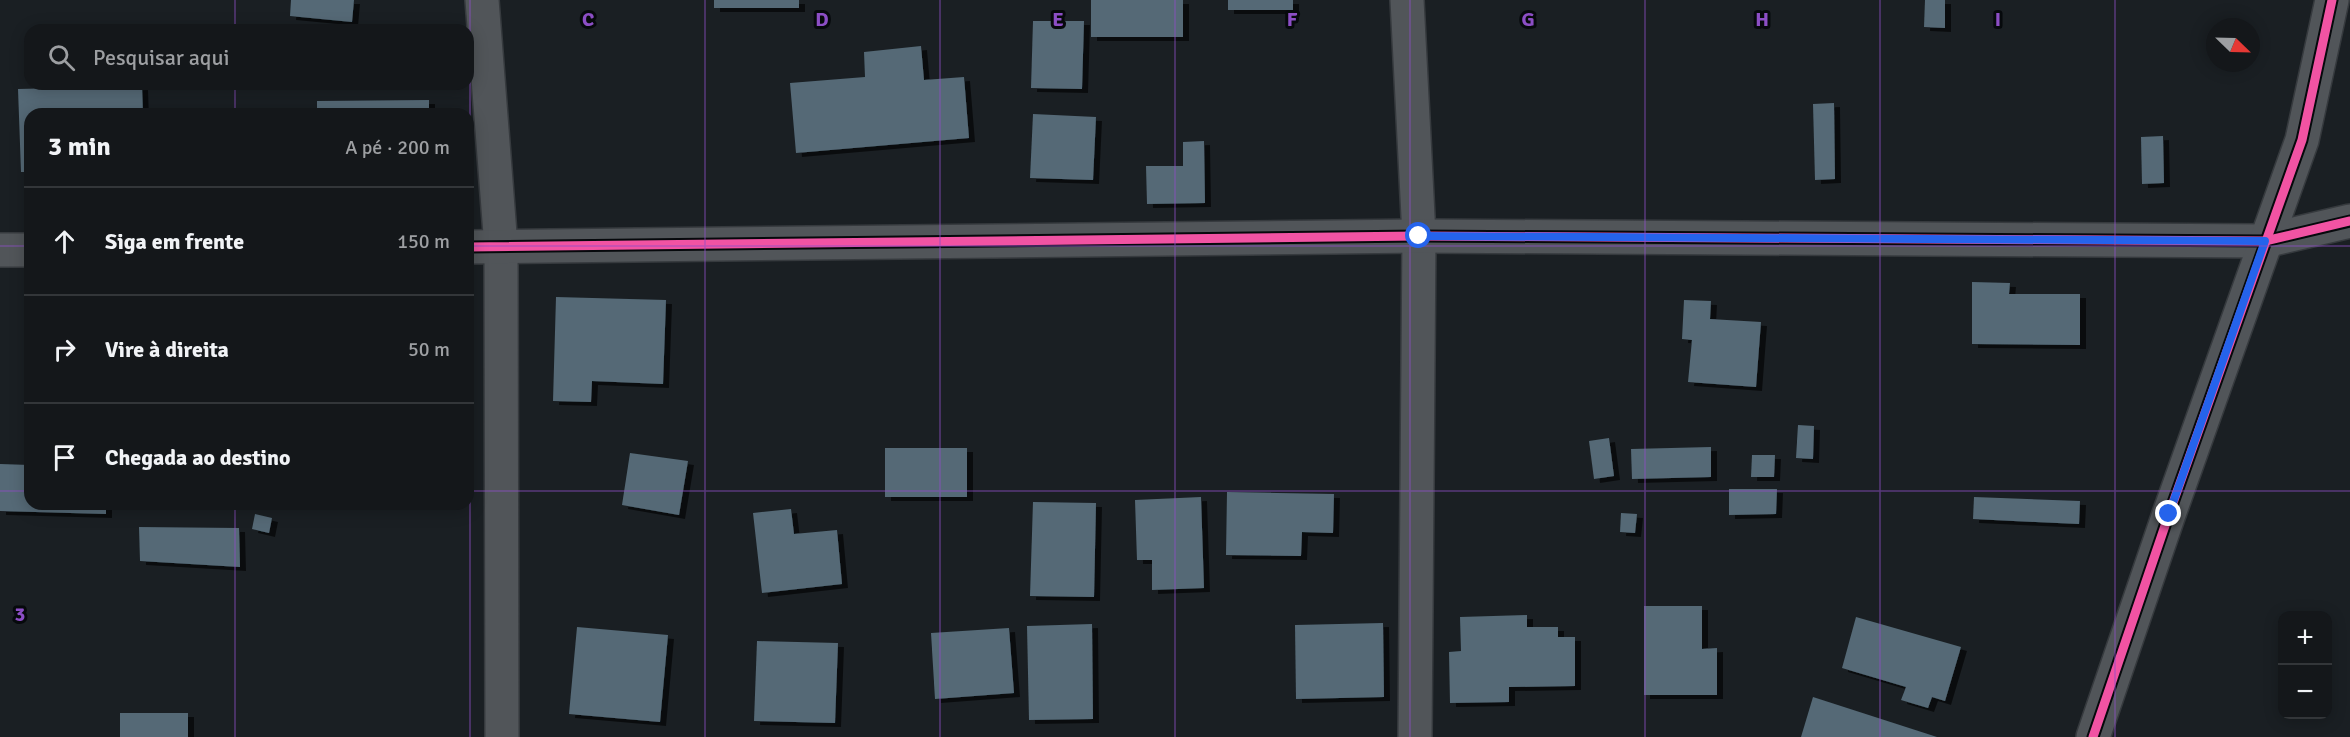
<!DOCTYPE html>
<html lang="pt">
<head>
<meta charset="utf-8">
<style>
  :root { --surface:#14171a; --page:#212427; --text:#f1f3f6; --muted:#9d9fa2; --line:#333639 }
  body { margin:0; font-family:Signika,sans-serif; background:var(--page); color:var(--text) }
  .controls { position:absolute; right:18px; bottom:18px; display:grid; overflow:hidden; border-radius:12px; box-shadow:0 3px 15px #0003 }
  .controls button { width:54px; height:54px; display:grid; place-items:center; padding:0; border:0; border-bottom:2px solid var(--line); background:var(--surface); color:var(--text); font:30px sans-serif }
  .compass { position:absolute; left:2206px; top:18px; width:54px; height:54px; border-radius:50%; background:var(--surface); box-shadow:0 3px 15px #0003; rotate:113deg }
  .stop { position:absolute; width:18px; height:18px; margin:-14px; border:4px solid #2563eb; border-radius:50%; background:#fff }
  .stop.end { background:#2563eb; border-color:#fff; box-shadow:0 2px 6px #0008 }
  .list { margin:0; padding:0; list-style:none }
  h2 { display:flex; justify-content:space-between; align-items:center; height:78px; margin:0; padding:0 24px; font-size:26px }
  h2 small { font-size:20px; font-weight:400; color:var(--muted) }
  .list li { display:grid; grid-template-columns:39px 1fr auto; gap:18px; align-items:center; box-sizing:border-box; height:108px; padding:0 24px; border-top:2px solid var(--line) }
  .list b { display:block; font-size:22px; white-space:nowrap }
  .list em { font-size:20px; font-style:normal; color:var(--muted) }
  .icon { flex:none; width:33px; height:33px; fill:none; stroke:currentColor; stroke-width:2; stroke-linecap:round; stroke-linejoin:round }
  .map { position:relative; flex:none; width:2350px; height:737px; overflow:hidden }
  .search { position:absolute; background:var(--surface); box-shadow:0 3px 15px #0003; left:24px; top:24px; width:450px; height:66px; display:flex; align-items:center; gap:15px; box-sizing:border-box; padding:0 21px; border-radius:18px; color:var(--muted); font-size:22px }
  .panel { position:absolute; background:var(--surface); box-shadow:0 3px 15px #0003; left:24px; top:108px; width:450px; height:402px; border-radius:18px }
  .map>svg:first-child { display:block }
  .building { fill:#546976; filter:url(#shadow) }
  .lines { fill:none; stroke-linecap:round; stroke-linejoin:round }
  .minor-casing { stroke:#363a3e; stroke-width:36 }
  .minor { stroke:#515559; stroke-width:33 }
  .cycleway-casing { stroke:#06090c; stroke-width:13 }
  .cycleway { stroke:#f153a3; stroke-width:9 }
  .route { stroke:#2563eb; stroke-width:8 }
  .grid { fill:none; stroke:#8c4ec5; stroke-width:1.5; stroke-opacity:0.55 }
  .grid-label { font-size:20px; text-anchor:middle; font-weight:bold; fill:#8c4ec5; stroke:#06090c; stroke-width:6; stroke-linejoin:round; paint-order:stroke }
</style>
</head>
<body>
<div class="map">
<svg width="2350" height="737" viewBox="0 0 2350 737">
  <defs>
    <filter id="shadow"><feDropShadow dx="6" dy="4" stdDeviation="0" flood-color="#0009"/></filter>
  </defs>
  <rect width="100%" height="100%" fill="#1a1f23"/>
  <g class="building">
    <polygon points="291,0 354,0 352,22 290,16"/>
    <rect x="714" y="0" width="85" height="8"/>
    <rect x="1091" y="0" width="92" height="37"/>
    <rect x="1228" y="0" width="65" height="10"/>
    <polygon points="1925,0 1945,0 1945,28 1924,27"/>
    <polygon points="1033,21 1084,21 1082,89 1031,88"/>
    <polygon points="921,46 924,80 964,77 969,138 796,153 790,83 865,77 864,52"/>
    <polygon points="142,86 143,114 30,114 30,172 21,172 18,89"/>
    <polygon points="429,100 429,114 317,114 317,101"/>
    <polygon points="1834,103 1835,179 1815,180 1813,104"/>
    <polygon points="1033,114 1096,117 1093,180 1030,178"/>
    <polygon points="2163,136 2164,183 2142,184 2141,137"/>
    <polygon points="1204,141 1205,203 1147,204 1146,166 1183,166 1183,142"/>
    <polygon points="1972,282 2010,283 2009,294 2080,294 2080,345 1972,344"/>
    <polygon points="556,297 666,300 663,384 592,381 591,402 553,401"/>
    <polygon points="1684,300 1711,301 1710,319 1761,322 1756,387 1688,382 1692,340 1682,339"/>
    <polygon points="1798,425 1814,426 1813,459 1796,458"/>
    <polygon points="1609,438 1614,476 1594,479 1589,441"/>
    <polygon points="1711,447 1711,477 1632,479 1631,449"/>
    <rect x="885" y="448" width="82" height="49"/>
    <polygon points="630,453 688,461 679,515 622,505"/>
    <polygon points="1752,455 1775,455 1774,477 1751,477"/>
    <polygon points="0,464 30,465 30,504 106,504 106,514 0,511"/>
    <polygon points="1729,489 1777,489 1776,514 1729,515"/>
    <polygon points="1227,492 1334,494 1333,533 1302,532 1301,556 1226,555"/>
    <polygon points="1201,497 1204,588 1152,590 1152,560 1137,560 1135,500"/>
    <polygon points="1974,497 2080,501 2079,524 1973,519"/>
    <polygon points="1033,502 1096,503 1094,597 1030,596"/>
    <polygon points="791,509 794,534 837,530 842,584 762,593 753,513"/>
    <polygon points="1621,513 1637,514 1635,533 1620,532"/>
    <polygon points="255,514 272,518 269,533 252,529"/>
    <polygon points="139,527 239,528 240,567 140,561"/>
    <polygon points="1644,606 1702,606 1702,649 1717,648 1717,695 1644,695"/>
    <polygon points="1527,615 1527,627 1558,627 1558,637 1575,637 1575,686 1509,687 1509,702 1450,703 1449,652 1461,651 1460,617"/>
    <polygon points="1856,617 1961,647 1945,701 1932,697 1928,708 1901,700 1906,687 1842,668"/>
    <polygon points="1383,623 1384,697 1296,699 1295,625"/>
    <polygon points="1092,624 1093,719 1029,720 1027,626"/>
    <polygon points="577,627 668,635 660,722 569,714"/>
    <polygon points="1009,628 1014,693 935,699 931,633"/>
    <polygon points="757,641 838,643 835,723 754,721"/>
    <polygon points="1813,697 1937,737 1801,737"/>
    <rect x="120" y="713" width="68" height="24"/>
  </g>
  <g class="lines">
    <defs>
      <g id="minor">
        <polyline points="482,0 501,247 502,737"/>
        <polyline points="1407,0 1419,236 1415,737"/>
        <polyline points="468,247 1419,236 2265,241 2350,221"/>
        <polyline points="0,250 30,250"/>
        <polyline points="2093,737 2169,514 2302,140 2332,0"/>
      </g>
    </defs>
    <use href="#minor" class="minor-casing"/>
    <use href="#minor" class="minor"/>
    <defs>
      <g id="cycleway">
        <polyline points="468,247 1419,236 2265,241 2350,221"/>
        <polyline points="2093,737 2169,514 2302,140 2332,0"/>
      </g>
    </defs>
    <use href="#cycleway" class="cycleway-casing"/>
    <use href="#cycleway" class="cycleway"/>
  </g>
  <g class="lines">
    <polyline class="route" points="1419,236 2265,241 2169,514"/>
  </g>
  <path class="grid" d="M235 0V30M470 0V737M705 0V737M940 0V737M1175 0V737M1410 0V737M1645 0V737M1880 0V737M2115 0V737M235 84V114M0 246H30M468 246H2350M0 491H30M468 491H2350M235 504V737"/>
  <g class="grid-label">
    <text x="588" y="26">C</text>
    <text x="822" y="26">D</text>
    <text x="1058" y="26">E</text>
    <text x="1292" y="26">F</text>
    <text x="1528" y="26">G</text>
    <text x="1762" y="26">H</text>
    <text x="1998" y="26">I</text>
    <text x="20" y="621">3</text>
  </g>
</svg>
<div class="controls">
<button>+</button>
<button>−</button>
</div>
<svg class="compass" viewBox="-18 -18 36 36"><path d="M0-13l5 13h-10z" fill="#e53935"/><path d="M0 13l5-13h-10z" fill="#9d9fa2"/></svg>
<div class="stop" style="left:1419px;top:236px"></div>
<div class="stop end" style="left:2169px;top:514px"></div>
<div class="search"><svg class="icon" aria-label="search" viewBox="0 0 24 24"><circle cx="10" cy="10" r="6"/><path d="M15 15l6 6"/></svg>Pesquisar aqui</div>
<section class="panel">
<h2>3 min<small>A pé · 200 m</small></h2>
<ul class="list">
<li><svg class="icon" aria-label="ahead" viewBox="0 0 24 24"><path d="M12 20V5M6 11l6-6 6 6"/></svg><div><b>Siga em frente</b></div><em>150 m</em></li>
<li><svg class="icon" aria-label="right" viewBox="0 0 24 24"><path d="M7 20v-9h11M14 6l5 5-5 5"/></svg><div><b>Vire à direita</b></div><em>50 m</em></li>
<li><svg class="icon" aria-label="arrive" viewBox="0 0 24 24"><path d="M6 21V4h12l-3 4 3 4H6"/></svg><div><b>Chegada ao destino</b></div></li>
</ul>
</section>
</div>
</body>
</html>
